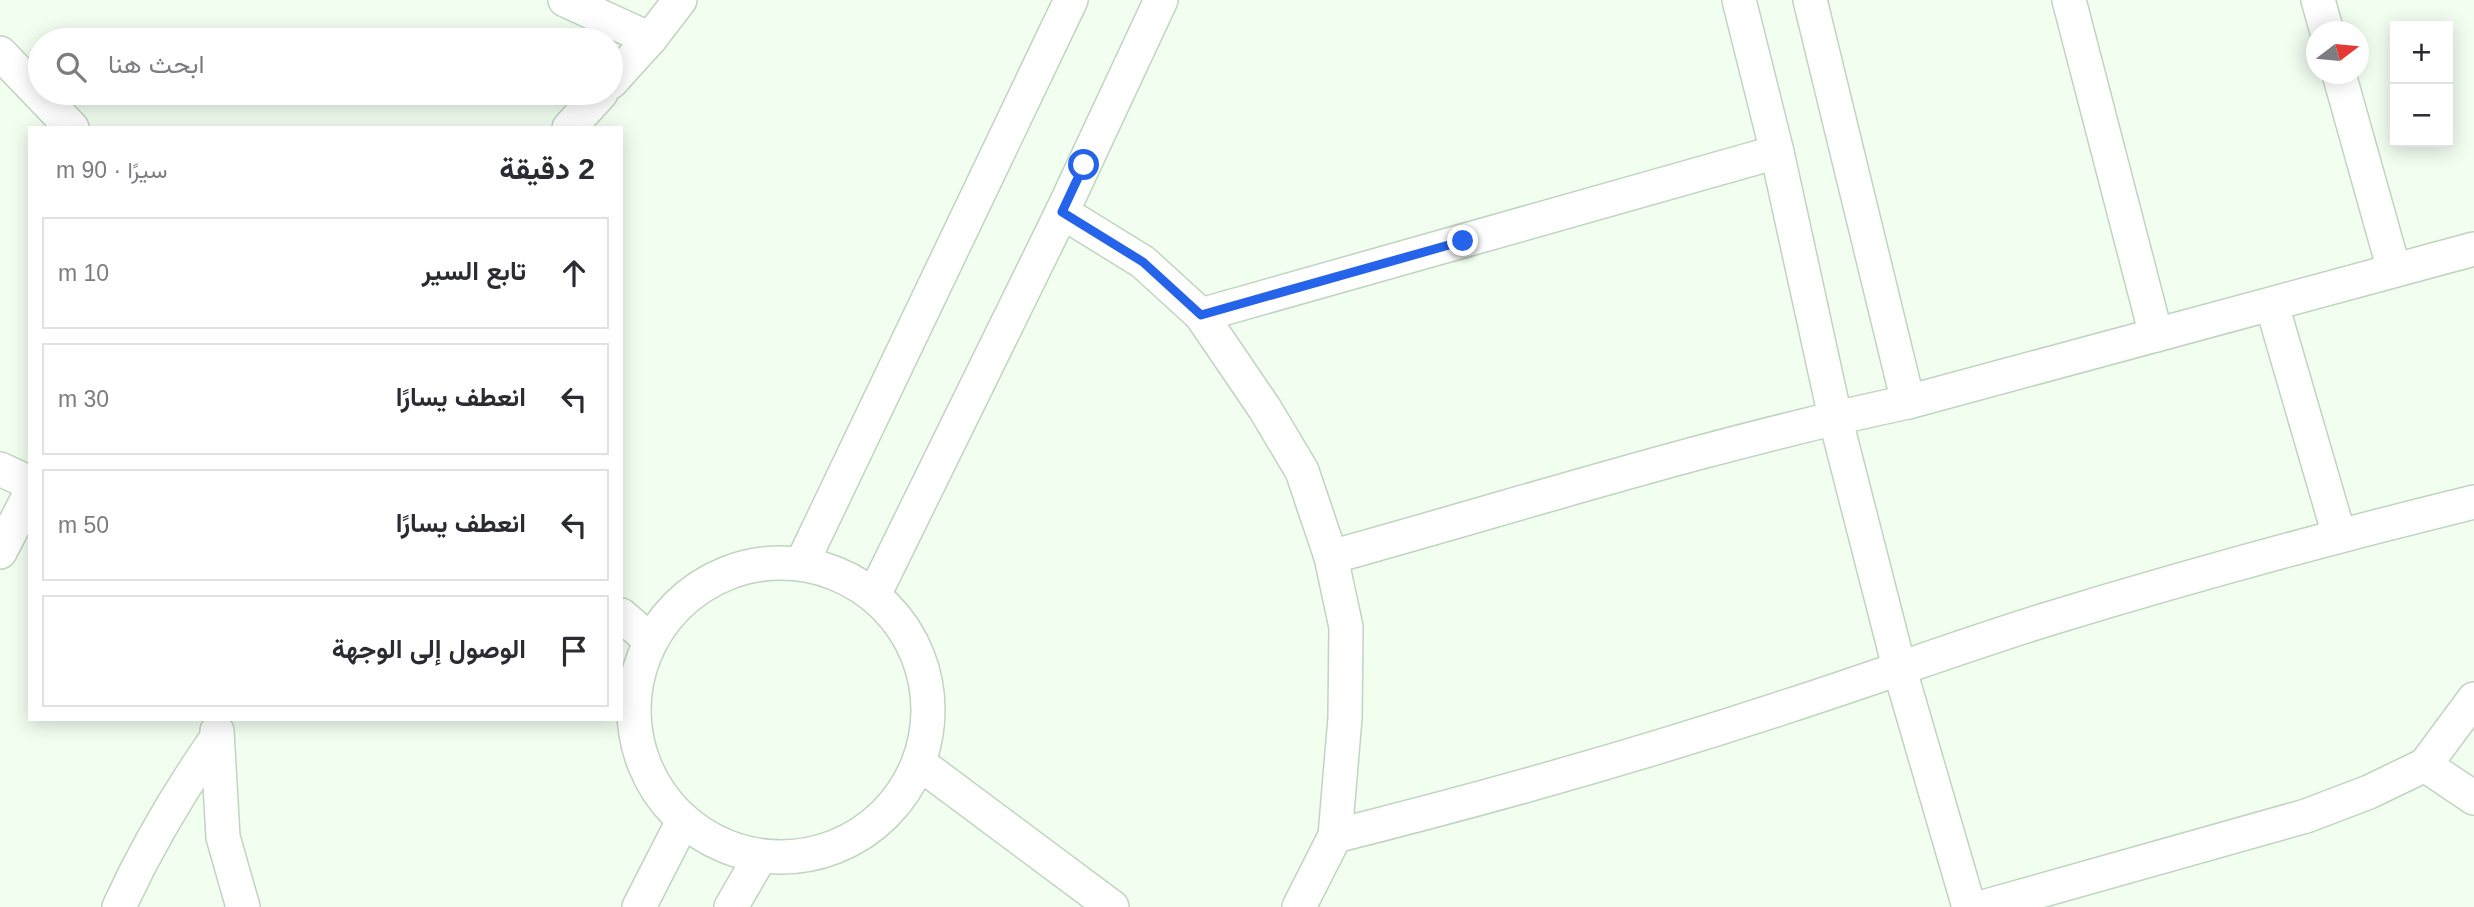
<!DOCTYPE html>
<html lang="ar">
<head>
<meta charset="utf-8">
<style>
  :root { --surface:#fff; --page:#f2f2f3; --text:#2b2b33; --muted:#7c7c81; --line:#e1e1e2 }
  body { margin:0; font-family:Arial,Vazirmatn,sans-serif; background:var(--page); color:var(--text); direction:rtl }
  .controls { position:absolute; right:21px; top:21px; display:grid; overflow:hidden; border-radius:0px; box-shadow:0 4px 18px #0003 }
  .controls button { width:63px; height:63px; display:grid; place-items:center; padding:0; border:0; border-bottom:2px solid var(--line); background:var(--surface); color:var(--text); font:35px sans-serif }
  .compass { position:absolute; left:2306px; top:21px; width:63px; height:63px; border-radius:50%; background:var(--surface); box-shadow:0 4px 18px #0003; rotate:74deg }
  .stop { position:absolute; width:21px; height:21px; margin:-16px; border:5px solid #2563eb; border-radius:50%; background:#fff }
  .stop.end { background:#2563eb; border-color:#fff; box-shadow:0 2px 7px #0008 }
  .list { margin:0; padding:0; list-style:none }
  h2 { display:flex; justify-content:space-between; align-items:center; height:91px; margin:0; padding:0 28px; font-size:30px }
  h2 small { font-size:23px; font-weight:400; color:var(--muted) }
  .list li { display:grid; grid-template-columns:46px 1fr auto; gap:21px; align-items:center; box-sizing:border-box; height:112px; margin:0 14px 14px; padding:0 14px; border:2px solid var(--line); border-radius:0px }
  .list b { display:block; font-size:26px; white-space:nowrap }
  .list em { font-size:23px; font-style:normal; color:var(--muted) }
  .icon { flex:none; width:38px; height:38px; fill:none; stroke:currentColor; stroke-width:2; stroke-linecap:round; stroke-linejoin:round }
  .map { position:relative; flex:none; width:2474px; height:907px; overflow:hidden; direction:ltr }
  .search { position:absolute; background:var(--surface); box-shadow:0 4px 18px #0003; left:28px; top:28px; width:595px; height:77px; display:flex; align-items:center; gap:18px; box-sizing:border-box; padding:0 24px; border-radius:38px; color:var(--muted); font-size:26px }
  .panel { position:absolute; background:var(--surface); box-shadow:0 4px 18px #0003; left:28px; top:126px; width:595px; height:595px; border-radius:0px; direction:rtl }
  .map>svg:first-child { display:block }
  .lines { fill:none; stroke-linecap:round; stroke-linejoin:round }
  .minor-casing { stroke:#bfd5be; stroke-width:36 }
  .minor { stroke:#fff; stroke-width:33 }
  .route { stroke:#2563eb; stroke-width:9 }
</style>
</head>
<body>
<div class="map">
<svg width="2474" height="907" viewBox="0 0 2474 907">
  <rect width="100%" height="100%" fill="#f1fef0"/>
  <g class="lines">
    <defs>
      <g id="minor">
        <polyline points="565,0 650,39"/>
        <polyline points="1739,0 1777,152 1835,417 1899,667 1969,907"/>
        <polyline points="1810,0 1908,402"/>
        <polyline points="2069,0 2156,335"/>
        <polyline points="2318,0 2327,32"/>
        <polyline points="0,53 72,128"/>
        <polyline points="2339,74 2394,270"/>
        <polyline points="611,82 650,39 680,0"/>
        <polyline points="569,128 601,93"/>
        <polyline points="1062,212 1143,262 1201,315 1265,409 1302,471 1331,557 1346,627 1345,718 1335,836 1299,907"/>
        <polyline points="2272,305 2339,535"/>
        <polyline points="1201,315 1777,152"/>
        <polyline points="0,469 30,483"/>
        <polyline points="0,552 30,494"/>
        <path d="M1331 557C1522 504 1713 443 1908 402L2474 249"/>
        <polyline points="802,563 1071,0"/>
        <circle cx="781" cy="710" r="147"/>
        <polyline points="874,595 1062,212 1161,0"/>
        <polyline points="621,615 650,640"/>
        <polyline points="217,731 223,837 243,907"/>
        <polyline points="919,763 1112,907"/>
        <polyline points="2425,765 2474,798"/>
        <path d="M1335 836C1487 798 1639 755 1788 706 1875 678 1961 646 2048 619 2189 576 2331 537 2474 502"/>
        <path d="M119 907C146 848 179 792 216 739"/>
        <polyline points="639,907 683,821"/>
        <polyline points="731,907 760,857"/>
        <polyline points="1983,907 2306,816 2369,792 2425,765 2474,699"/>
      </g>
    </defs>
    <use href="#minor" class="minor-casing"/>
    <use href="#minor" class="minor"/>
  </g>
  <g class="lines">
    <polyline class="route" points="1084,165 1062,212 1143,262 1201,315 1463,241"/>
  </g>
</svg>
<div class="controls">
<button>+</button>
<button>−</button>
</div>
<svg class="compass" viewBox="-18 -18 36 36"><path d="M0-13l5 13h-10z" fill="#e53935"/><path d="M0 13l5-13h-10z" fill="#7c7c81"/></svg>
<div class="stop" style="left:1084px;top:165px"></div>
<div class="stop end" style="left:1463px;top:241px"></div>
<div class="search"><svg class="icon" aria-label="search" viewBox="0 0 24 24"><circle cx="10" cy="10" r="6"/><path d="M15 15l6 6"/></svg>ابحث هنا</div>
<section class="panel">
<h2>2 دقيقة<small>سيرًا · 90 m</small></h2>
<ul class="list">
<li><svg class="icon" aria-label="ahead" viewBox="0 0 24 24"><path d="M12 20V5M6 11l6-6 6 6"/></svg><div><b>تابع السير</b></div><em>10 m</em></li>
<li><svg class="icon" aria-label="left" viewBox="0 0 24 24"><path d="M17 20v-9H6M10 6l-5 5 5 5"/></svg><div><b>انعطف يسارًا</b></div><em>30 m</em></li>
<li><svg class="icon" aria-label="left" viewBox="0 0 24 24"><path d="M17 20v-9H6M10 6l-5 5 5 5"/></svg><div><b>انعطف يسارًا</b></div><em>50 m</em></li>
<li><svg class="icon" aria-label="arrive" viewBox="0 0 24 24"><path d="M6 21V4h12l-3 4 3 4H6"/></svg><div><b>الوصول إلى الوجهة</b></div></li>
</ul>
</section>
</div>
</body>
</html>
